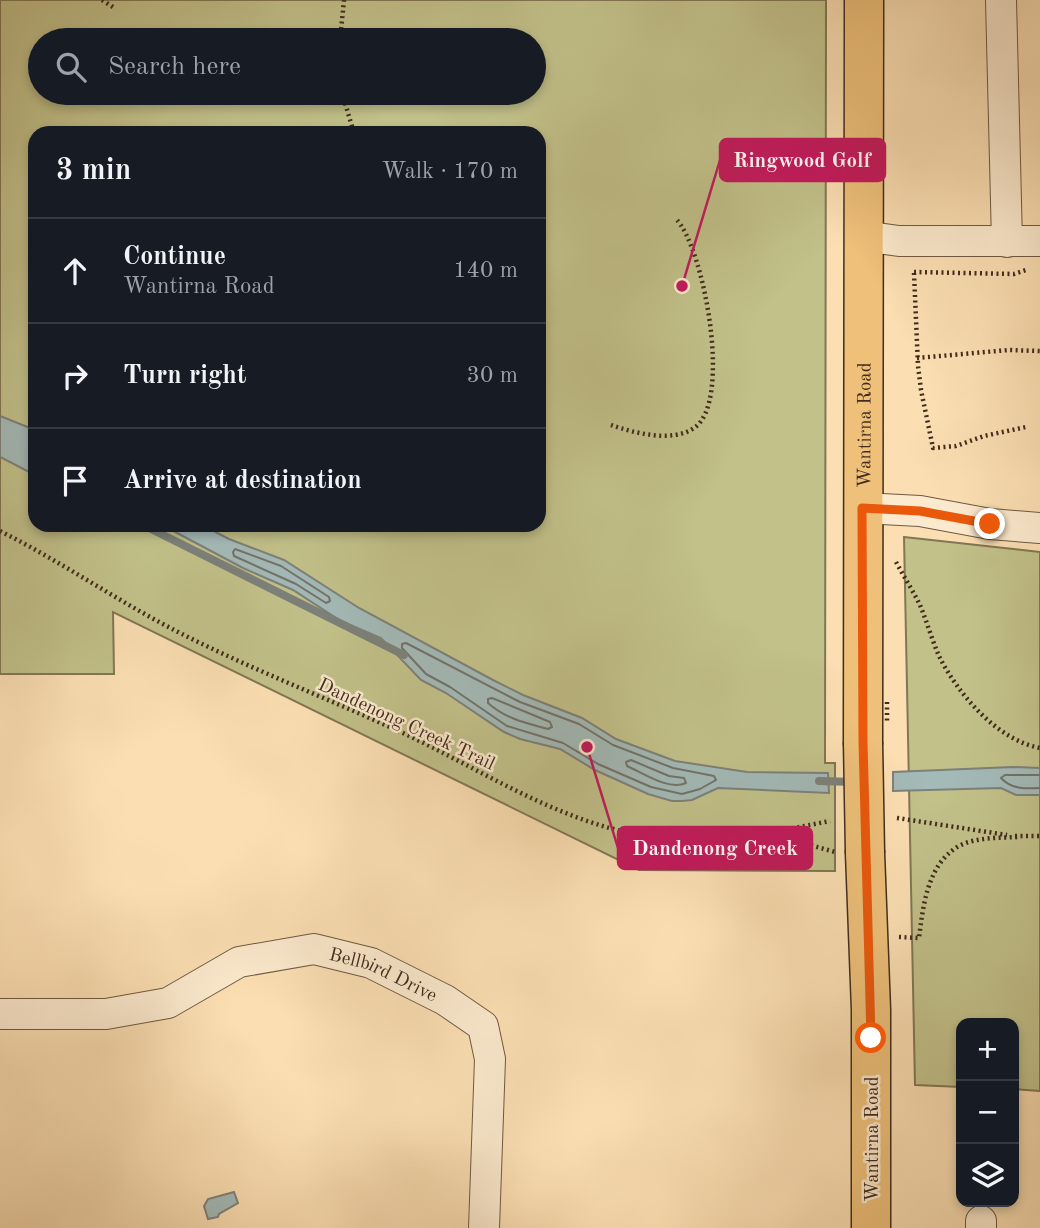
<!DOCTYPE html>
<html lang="en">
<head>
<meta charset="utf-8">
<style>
  :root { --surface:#171b24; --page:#20242c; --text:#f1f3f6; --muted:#9ea1a6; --line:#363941 }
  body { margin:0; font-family:"Old Standard TT",serif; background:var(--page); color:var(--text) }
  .controls { position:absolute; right:21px; bottom:21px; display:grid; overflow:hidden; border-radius:14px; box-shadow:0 4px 10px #0003 }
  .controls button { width:63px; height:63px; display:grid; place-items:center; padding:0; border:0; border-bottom:2px solid var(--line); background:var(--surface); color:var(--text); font:35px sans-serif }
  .stop { position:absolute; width:21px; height:21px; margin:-16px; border:5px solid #ea580c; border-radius:50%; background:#fff }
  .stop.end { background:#ea580c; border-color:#fff; box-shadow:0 2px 7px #0008 }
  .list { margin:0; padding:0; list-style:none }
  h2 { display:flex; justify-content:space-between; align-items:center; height:91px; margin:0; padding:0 28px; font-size:30px }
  h2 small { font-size:23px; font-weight:400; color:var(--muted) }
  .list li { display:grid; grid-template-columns:46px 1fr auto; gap:21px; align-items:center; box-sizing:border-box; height:105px; padding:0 28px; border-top:2px solid var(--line) }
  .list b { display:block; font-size:26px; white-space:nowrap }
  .list p { margin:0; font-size:23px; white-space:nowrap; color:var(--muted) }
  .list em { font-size:23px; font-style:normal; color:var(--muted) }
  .icon { flex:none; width:38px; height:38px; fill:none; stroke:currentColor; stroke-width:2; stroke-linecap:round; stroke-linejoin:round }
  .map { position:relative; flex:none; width:1040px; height:1228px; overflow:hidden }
  .search { position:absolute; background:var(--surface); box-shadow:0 4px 10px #0003; left:28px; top:28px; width:518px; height:77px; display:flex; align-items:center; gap:18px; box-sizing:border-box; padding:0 24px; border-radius:38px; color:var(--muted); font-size:26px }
  .panel { position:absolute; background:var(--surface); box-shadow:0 4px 10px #0003; left:28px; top:126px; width:518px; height:406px; border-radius:21px }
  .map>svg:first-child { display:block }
  .green { fill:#c2c18a; stroke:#827654; stroke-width:2; fill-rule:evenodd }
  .water { fill:#a3bab8; stroke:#7c817a; stroke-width:2 }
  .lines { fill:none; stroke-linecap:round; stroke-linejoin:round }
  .shore { stroke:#72736a; stroke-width:2 }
  .stream { stroke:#7c817a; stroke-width:8 }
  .minor-casing { stroke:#705942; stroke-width:32 }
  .major-casing { stroke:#412c1d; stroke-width:41 }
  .path { stroke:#412c1d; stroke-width:4.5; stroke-dasharray:2 3.5; stroke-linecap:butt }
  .minor { stroke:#fceace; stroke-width:30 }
  .major { stroke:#eec07a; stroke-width:38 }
  .major-bridge-casing { stroke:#412c1d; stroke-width:41; stroke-linecap:butt }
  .path-bridge { stroke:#412c1d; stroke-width:4.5; stroke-dasharray:2 3.5; stroke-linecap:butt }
  .major-bridge { stroke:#eec07a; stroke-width:38 }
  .route { stroke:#ea580c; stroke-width:9 }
  .labels { text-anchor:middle; stroke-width:5; stroke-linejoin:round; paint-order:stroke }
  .street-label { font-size:19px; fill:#412c1d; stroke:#fceace }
  .leader { fill:none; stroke:#c2185b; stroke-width:2.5 }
  .callout-dot { fill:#c2185b; stroke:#fceace; stroke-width:2.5 }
  .callout { fill:#c2185b; stroke:#c2185b; stroke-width:2.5 }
  .callout-label { font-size:21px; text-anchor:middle; font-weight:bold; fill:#fff }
</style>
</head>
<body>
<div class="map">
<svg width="1040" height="1228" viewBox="0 0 1040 1228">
  <rect width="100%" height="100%" fill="#fbdfb3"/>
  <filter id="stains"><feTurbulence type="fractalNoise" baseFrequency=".00286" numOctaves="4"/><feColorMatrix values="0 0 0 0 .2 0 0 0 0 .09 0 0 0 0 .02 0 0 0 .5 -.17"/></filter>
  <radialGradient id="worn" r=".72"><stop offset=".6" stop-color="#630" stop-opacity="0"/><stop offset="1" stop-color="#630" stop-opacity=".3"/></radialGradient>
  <g class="green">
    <path d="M0 0H826L825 763H835V871L639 870 113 612 114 674H0ZM40 40H534V93H40ZM35 133H539V525H35Z"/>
    <polygon points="904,537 1040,552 1040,1091 1014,1089 1014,1023 961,1023 961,1087 915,1085"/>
  </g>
  <g class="water">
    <polygon points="0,416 35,430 35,475 0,457"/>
    <polygon points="162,525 202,525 229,539 284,560 359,608 493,680 523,695 582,718 616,739 675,761 747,772 828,773 829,793 718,788 692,800 682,801 672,801 648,794 595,770 560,749 520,739 504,732 446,693 421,680 381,638 341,621 293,590 243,568"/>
    <polygon points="1013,767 1040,768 1040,795 1016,795 1001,788 893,791 893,772"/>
    <polygon points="234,1192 238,1203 219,1214 218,1217 208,1219 204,1206 208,1199"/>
  </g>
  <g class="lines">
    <g class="shore">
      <polygon points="235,549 281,566 329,597 330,601 326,603 296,584 234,556 233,552"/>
      <polygon points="406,643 520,702 579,724 613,745 673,768 714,776 716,780 700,789 682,794 651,787 598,764 563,743 507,726 450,687 426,674 402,648 402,644"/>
      <path d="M492 698 550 722 552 727 548 729C526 723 506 719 488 703V699Z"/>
      <path d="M631 760 669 776 684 778 686 783C669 791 643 773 627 766L626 762Z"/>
      <path d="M1040 775H1005L1001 778C1011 789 1025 789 1040 788"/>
    </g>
    <g class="stream">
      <polyline points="143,525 404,655"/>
      <polyline points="819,781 855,782"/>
    </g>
    <defs>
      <g id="minor">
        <polyline points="1001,0 1007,242"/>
        <polyline points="863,236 899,241 1040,241"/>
        <polyline points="862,508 920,511 990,524 1040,528"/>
        <path id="s1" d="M0 1014H106L168 1003 239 962 314 949 371 963 445 1000 483 1026 490 1059 484 1228"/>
        <polyline points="981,1221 981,1228"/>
      </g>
      <g id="major">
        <path id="s2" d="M863 742 864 0"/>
        <polyline points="865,853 871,1010 871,1228"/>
      </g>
    </defs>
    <use href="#minor" class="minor-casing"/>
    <use href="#major" class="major-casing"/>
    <g class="path">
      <polyline points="102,0 113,7"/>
      <polyline points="340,40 344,0"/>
      <polyline points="342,93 354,133"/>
      <polyline points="914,272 1014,274 1026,270"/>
      <polyline points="914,273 918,366 921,390 933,448 956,446 984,436 1026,427"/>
      <polyline points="917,358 1009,350 1040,351"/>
      <path d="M611 425C634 433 672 443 694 428 733 403 704 247 676 219"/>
      <path d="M0 531C62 562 119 602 180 633 253 670 329 699 403 733 482 770 558 822 646 836 709 846 769 833 830 821"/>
      <path d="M896 562C904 577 913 591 920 605 927 622 932 640 939 656 958 694 997 740 1040 748"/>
      <polyline points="897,818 1007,835"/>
      <polyline points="1015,836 1040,836"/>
      <polyline points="751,838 810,845 835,852"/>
      <path d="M899 937 919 938C923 907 927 864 959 846 976 837 999 838 1018 837"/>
    </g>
    <use href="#minor" class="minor"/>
    <use href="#major" class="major"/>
    <defs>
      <polyline id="major-bridge" points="863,742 865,853"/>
    </defs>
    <use href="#major-bridge" class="major-bridge-casing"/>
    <polyline class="path-bridge" points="887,702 887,722"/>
    <use href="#major-bridge" class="major-bridge"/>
  </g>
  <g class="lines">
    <polyline class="route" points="871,1038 863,742 862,508 920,511 990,524"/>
  </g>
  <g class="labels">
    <g class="street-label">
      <text dy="7" stroke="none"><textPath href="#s2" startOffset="317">Wantirna Road</textPath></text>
      <text transform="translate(407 723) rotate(25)" y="7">Dandenong Creek Trail</text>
      <text dy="7" stroke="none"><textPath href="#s1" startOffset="401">Bellbird Drive</textPath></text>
      <text transform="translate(871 1139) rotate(-90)" y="7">Wantirna Road</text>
    </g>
  </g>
  <path class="leader" d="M682 286L720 160M587 747L618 848"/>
  <g class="callout-dot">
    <circle cx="682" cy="286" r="7"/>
    <circle cx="587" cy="747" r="7"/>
  </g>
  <g class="callout">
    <rect x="720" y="139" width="165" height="42" rx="7"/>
    <rect x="618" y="827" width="194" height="42" rx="7"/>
  </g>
  <g class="callout-label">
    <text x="802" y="167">Ringwood Golf</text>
    <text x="715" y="855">Dandenong Creek</text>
  </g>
  <rect width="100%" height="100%" filter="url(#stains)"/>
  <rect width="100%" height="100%" fill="url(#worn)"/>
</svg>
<div class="controls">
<button>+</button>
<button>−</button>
<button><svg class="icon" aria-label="layers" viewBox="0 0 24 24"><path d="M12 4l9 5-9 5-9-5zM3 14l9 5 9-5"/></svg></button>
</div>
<div class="stop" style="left:871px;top:1038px"></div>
<div class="stop end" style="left:990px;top:524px"></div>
<div class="search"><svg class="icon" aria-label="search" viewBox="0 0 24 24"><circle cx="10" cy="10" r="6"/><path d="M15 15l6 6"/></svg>Search here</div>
<section class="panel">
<h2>3 min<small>Walk · 170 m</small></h2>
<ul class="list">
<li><svg class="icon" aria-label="ahead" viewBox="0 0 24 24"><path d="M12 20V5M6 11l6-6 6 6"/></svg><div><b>Continue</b><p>Wantirna Road</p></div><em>140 m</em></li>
<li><svg class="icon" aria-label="right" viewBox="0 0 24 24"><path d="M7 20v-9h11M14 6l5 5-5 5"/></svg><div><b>Turn right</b></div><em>30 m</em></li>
<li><svg class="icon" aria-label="arrive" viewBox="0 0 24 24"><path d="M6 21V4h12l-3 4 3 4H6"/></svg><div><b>Arrive at destination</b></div></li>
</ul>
</section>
</div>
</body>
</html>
